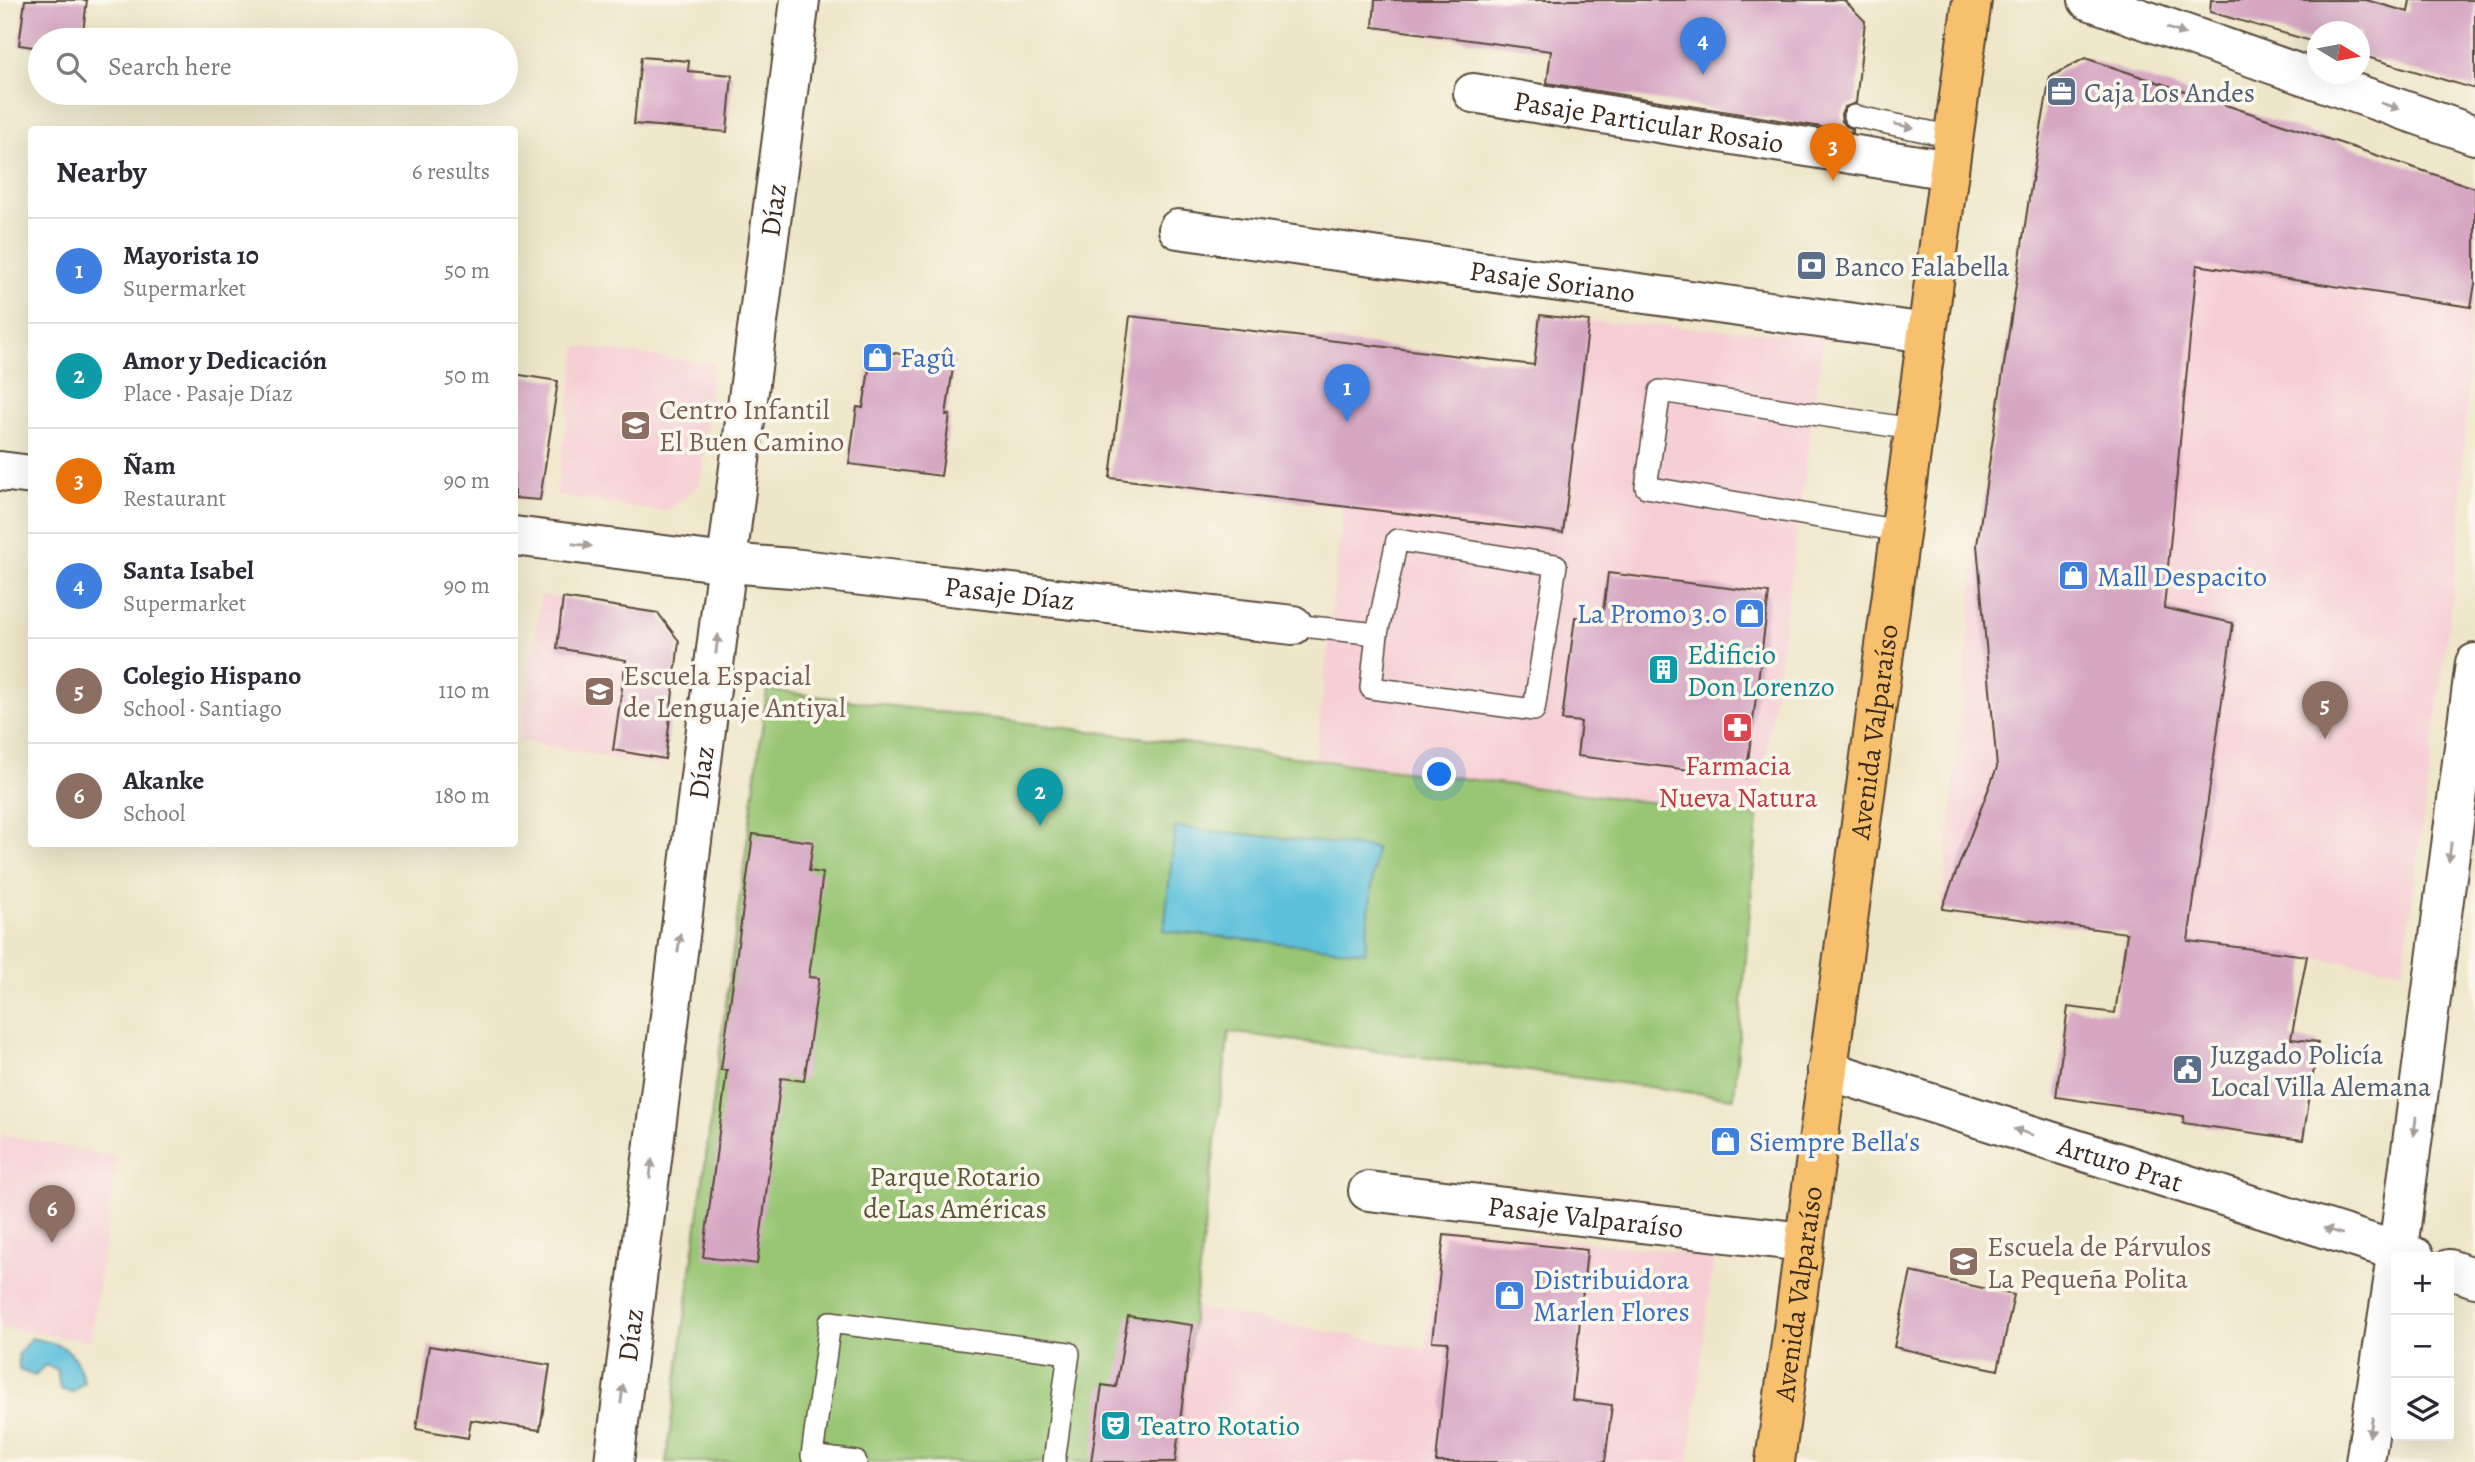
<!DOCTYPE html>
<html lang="en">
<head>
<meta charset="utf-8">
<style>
  :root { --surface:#fff; --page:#f7f7f7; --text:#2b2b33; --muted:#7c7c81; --line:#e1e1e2; --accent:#db2777 }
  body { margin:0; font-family:Alegreya,serif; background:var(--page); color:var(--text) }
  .controls { position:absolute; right:21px; bottom:21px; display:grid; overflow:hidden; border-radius:7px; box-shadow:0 7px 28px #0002 }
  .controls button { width:63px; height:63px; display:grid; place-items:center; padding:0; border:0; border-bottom:2px solid var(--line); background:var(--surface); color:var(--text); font:35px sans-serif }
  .compass { position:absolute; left:2307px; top:21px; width:63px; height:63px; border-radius:50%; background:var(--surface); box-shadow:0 7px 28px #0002; rotate:100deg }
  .you { position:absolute; left:1440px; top:775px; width:24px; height:24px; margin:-18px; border:5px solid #fff; border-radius:50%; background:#1a73e8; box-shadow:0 0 0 10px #1a73e833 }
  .badge { display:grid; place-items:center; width:46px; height:46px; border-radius:50%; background:var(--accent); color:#fff; font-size:23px; font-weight:700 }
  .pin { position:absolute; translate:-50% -58px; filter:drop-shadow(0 2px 4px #0008) }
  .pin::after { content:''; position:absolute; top:37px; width:24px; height:21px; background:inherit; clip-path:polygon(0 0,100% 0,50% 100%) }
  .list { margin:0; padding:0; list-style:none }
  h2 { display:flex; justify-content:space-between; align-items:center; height:91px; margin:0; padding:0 28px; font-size:30px }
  h2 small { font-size:23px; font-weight:400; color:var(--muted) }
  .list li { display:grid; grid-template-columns:46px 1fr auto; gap:21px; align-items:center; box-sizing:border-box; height:105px; padding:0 28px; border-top:2px solid var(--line) }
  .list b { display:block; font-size:26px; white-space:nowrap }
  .list p { margin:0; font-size:23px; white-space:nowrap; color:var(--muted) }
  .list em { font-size:23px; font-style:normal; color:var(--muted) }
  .icon { flex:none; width:38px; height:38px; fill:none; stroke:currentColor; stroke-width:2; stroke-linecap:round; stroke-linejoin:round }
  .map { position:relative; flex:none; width:2475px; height:1462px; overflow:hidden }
  .search { position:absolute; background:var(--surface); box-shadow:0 7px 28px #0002; left:28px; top:28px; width:490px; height:77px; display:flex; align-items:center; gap:18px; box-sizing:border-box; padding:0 24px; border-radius:38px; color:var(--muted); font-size:26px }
  .panel { position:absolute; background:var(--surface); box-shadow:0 7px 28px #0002; left:28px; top:126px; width:490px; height:721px; border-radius:7px }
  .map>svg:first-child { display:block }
  .built { fill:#f6cfd5 }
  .green { fill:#99c674; stroke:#6a7849; stroke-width:2 }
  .water { fill:#5dc1db; stroke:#4c767c; stroke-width:2 }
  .building { fill:#d6a6c3 }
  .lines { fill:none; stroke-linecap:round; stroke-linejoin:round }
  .service-casing { stroke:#564638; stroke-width:24 }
  .minor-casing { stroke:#564638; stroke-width:42 }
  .tertiary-casing { stroke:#564638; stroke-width:42 }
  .primary-casing { stroke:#564638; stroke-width:42 }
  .service { stroke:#fff; stroke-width:21 }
  .minor { stroke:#fff; stroke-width:38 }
  .tertiary { stroke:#fff; stroke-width:38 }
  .primary { stroke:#f7c06c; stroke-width:38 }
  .oneway { fill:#a79f9a }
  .labels { text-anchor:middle; stroke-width:7; stroke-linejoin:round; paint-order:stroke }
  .service-label { font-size:28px; fill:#4e5e75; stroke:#fbf7ec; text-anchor:start }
  .street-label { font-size:28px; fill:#3b2a1e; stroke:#fbf7ec }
  .shop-label { font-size:28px; fill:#366cbe; stroke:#fbf7ec; text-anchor:start }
  .education-label { font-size:28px; fill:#785e54; stroke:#fbf7ec; text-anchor:start }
  .culture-label { font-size:28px; fill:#0d838f; stroke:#fbf7ec; text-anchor:start }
  .health-label { font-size:28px; fill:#be3a42; stroke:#fbf7ec }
  .park-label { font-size:28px; fill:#575938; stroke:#fbf7ec }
</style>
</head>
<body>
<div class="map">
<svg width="2475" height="1462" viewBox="0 0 2475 1462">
  <rect width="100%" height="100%" fill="#fbf7ec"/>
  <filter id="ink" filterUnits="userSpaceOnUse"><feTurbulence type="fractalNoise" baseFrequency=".0143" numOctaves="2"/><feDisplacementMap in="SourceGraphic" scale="14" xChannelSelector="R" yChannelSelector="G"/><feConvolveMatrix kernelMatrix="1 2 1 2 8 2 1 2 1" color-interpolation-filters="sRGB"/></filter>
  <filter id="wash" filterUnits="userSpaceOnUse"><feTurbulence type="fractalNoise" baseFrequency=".00686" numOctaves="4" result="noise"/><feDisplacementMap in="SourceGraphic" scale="28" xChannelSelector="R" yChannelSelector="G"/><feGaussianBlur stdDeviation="1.57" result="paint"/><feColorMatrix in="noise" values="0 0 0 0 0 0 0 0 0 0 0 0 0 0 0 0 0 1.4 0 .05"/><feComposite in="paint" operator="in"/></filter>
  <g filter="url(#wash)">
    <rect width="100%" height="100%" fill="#eee6c8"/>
    <g class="built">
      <polygon points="2085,58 2475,188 2475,284 2471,307 2460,537 2403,970 1942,909 1977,545 2029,198 2050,77"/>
      <polygon points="1540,315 1589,321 1824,336 1758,816 1315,760 1343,507 1110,478 1130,316 1533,365"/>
      <polygon points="577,346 713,364 700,485 666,512 556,495"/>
      <polygon points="541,595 658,613 679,641 664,767 520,741"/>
      <polygon points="0,1134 117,1157 90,1341 0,1328"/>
      <polygon points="1440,1227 1714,1255 1689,1462 1175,1462 1194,1308 1425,1349"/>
    </g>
    <polygon class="green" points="767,690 1758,816 1734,1098 1229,1032 1175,1462 666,1462"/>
    <g class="water">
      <polygon points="1175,827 1376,848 1365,952 1164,931"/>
      <path d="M31 1338C65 1345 75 1348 84 1382L72 1393 60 1389 57 1370 45 1365 35 1376 19 1370 18 1355Z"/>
    </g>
    <g id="blocks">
      <g class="building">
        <polygon points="25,0 87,0 82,40 40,40 40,48 19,45"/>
        <polygon points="1375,0 1844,0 1865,21 1856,103 1845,107 1841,114 1842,121 1846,126 1853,129 1853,132 1547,83 1551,51 1373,27"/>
        <polygon points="2211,0 2366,0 2408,12 2410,0 2475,0 2475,89 2360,55 2360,32 2318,32 2318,43 2210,12"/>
        <polygon points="641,57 689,61 688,71 732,75 727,132 634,124"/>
        <polygon points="2085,58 2475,188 2475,284 2471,307 2197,265 2164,608 2233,623 2188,941 2307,956 2291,1039 2318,1042 2303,1140 2183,1123 2184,1116 2056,1097 2068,1007 2115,1013 2127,933 1942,909 1997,767 1977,545 2029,198 2050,77"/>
        <polygon points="1540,315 1589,321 1563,533 1110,478 1130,316 1534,365"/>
        <polygon points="872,350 954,361 946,415 950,415 941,476 849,464 857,407 863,408"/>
        <polygon points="514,374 558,381 540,500 514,498"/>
        <polygon points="1608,573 1769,593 1746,777 1577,756 1581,722 1562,720 1575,617 1602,620"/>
        <polygon points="563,598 658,613 679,641 665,759 613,750 626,660 557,648"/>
        <polygon points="753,834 813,842 809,871 823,873 809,977 819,978 804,1081 781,1078 757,1264 703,1257 727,1070 721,1070"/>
        <polygon points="1444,1235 1587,1250 1572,1400 1612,1405 1605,1462 1436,1462 1448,1342 1432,1341"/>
        <polygon points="1911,1272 2014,1295 1998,1370 1894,1347"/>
        <polygon points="1128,1316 1192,1325 1175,1462 1091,1462 1102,1385 1116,1387"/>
        <polygon points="429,1346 550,1365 540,1430 471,1420 468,1438 416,1429"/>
      </g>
    </g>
  </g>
  <g filter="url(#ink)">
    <use href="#blocks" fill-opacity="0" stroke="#564638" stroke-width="2"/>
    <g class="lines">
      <defs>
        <g id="service">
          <polyline points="1854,116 1953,137"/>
          <polyline points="1900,531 1646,487 1660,391 1913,429"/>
          <polygon points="1397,540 1556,565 1534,710 1371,688 1377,634"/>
          <polyline points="1293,625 1377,634"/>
          <polyline points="856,1462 812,1456 830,1322 1069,1353 1054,1462"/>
        </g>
        <g id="minor">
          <polyline points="2088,0 2475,135"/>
          <path id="s1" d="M1473 93 1949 170"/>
          <path id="s2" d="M1178 229 1927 333"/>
          <polyline points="0,471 32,475"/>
          <path id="s3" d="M514 536 727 563 792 568 1293 625"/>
          <path id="s4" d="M1827 1070 2415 1257"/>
          <path id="s5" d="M1368 1191 1804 1242"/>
          <polyline points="2449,1269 2475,1278"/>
        </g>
        <g id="tertiary">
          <polyline points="2397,1257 2475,663"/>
          <path id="s6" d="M614 1462 735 498 800 0"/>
          <polyline points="2365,1462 2396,1263"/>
        </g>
        <g id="primary">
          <path id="s7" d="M1775 1462 1972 0"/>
        </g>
      </defs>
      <use href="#service" class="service-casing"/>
      <use href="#minor" class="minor-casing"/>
      <use href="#tertiary" class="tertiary-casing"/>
      <use href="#primary" class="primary-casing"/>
      <use href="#service" class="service"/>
      <use href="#minor" class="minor"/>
      <use href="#tertiary" class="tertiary"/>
      <use href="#primary" class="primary"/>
    </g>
    <defs><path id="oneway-solid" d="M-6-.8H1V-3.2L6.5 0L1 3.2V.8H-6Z" transform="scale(1.75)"/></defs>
    <g class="oneway">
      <use href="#oneway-solid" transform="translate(2176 31) rotate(19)"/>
      <use href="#oneway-solid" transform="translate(2390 106) rotate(19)"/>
      <use href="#oneway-solid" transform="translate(1904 126) rotate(12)"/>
      <use href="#oneway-solid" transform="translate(582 545) rotate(7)"/>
      <use href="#oneway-solid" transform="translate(717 644) rotate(-83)"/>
      <use href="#oneway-solid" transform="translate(2450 852) rotate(97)"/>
      <use href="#oneway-solid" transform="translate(679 943) rotate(-83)"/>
      <use href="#oneway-solid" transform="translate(2415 1126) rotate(97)"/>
      <use href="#oneway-solid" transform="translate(2023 1132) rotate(-162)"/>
      <use href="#oneway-solid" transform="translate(651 1169) rotate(-83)"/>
      <use href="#oneway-solid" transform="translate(2333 1231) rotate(-162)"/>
      <use href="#oneway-solid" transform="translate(622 1394) rotate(-83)"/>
      <use href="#oneway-solid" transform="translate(2371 1427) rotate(99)"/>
    </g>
  </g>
  <defs>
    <symbol id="office-square" viewBox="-11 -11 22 22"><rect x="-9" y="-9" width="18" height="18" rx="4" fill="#5c6f8a" stroke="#fbf7ec"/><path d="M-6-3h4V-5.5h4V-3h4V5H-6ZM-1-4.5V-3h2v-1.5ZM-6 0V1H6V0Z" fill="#fff"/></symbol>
    <symbol id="bank-square" viewBox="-11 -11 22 22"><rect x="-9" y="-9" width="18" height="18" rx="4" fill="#5c6f8a" stroke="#fbf7ec"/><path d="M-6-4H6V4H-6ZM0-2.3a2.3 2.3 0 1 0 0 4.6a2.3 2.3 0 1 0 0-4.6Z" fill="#fff"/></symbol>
    <symbol id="shop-square" viewBox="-11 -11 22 22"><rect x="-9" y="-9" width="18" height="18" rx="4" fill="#3f7fe0" stroke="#fbf7ec"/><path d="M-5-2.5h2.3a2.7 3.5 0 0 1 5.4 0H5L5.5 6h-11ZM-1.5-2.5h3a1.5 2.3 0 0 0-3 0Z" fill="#fff"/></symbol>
    <symbol id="school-square" viewBox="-11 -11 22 22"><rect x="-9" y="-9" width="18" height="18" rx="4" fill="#8d6e63" stroke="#fbf7ec"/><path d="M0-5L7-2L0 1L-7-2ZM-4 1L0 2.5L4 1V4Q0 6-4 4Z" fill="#fff"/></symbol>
    <symbol id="building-square" viewBox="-11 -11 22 22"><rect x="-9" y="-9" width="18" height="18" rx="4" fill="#0f9aa8" stroke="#fbf7ec"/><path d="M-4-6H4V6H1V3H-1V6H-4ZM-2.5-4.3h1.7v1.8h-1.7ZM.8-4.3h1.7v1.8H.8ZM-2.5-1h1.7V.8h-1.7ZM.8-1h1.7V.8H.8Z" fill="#fff"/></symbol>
    <symbol id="pharmacy-square" viewBox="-11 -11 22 22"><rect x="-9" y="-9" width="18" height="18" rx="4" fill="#e0444e" stroke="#fbf7ec"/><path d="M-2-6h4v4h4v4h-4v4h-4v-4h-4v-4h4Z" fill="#fff"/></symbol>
    <symbol id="civic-square" viewBox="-11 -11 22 22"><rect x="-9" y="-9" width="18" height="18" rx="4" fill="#5c6f8a" stroke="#fbf7ec"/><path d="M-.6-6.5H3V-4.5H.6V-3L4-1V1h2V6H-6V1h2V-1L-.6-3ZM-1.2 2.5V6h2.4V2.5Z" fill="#fff"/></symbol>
    <symbol id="theatre-square" viewBox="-11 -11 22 22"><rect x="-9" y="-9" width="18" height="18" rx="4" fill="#0f9aa8" stroke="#fbf7ec"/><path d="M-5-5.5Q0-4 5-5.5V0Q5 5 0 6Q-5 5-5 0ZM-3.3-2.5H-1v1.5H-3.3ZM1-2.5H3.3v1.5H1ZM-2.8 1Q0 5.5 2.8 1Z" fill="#fff"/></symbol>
  </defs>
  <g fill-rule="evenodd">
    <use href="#office-square" x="2044" y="74" width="35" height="35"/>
    <use href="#bank-square" x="1794" y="248" width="35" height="35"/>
    <use href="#shop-square" x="860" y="340" width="35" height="35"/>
    <use href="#school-square" x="618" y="408" width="35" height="35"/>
    <use href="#shop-square" x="2056" y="558" width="35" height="35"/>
    <use href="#shop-square" x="1732" y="596" width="35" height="35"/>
    <use href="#building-square" x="1646" y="652" width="35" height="35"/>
    <use href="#school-square" x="582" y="674" width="35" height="35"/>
    <use href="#pharmacy-square" x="1720" y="710" width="35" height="35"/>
    <use href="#civic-square" x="2170" y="1052" width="35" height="35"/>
    <use href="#shop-square" x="1708" y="1124" width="35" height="35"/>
    <use href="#school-square" x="1946" y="1244" width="35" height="35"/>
    <use href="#shop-square" x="1492" y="1278" width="35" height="35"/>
    <use href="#theatre-square" x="1098" y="1408" width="35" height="35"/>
  </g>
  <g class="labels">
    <g class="service-label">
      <text x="2084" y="102">Caja Los Andes</text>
      <text x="1834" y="276">Banco Falabella</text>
      <text x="2210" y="1064">Juzgado Policía<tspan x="2210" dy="32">Local Villa Alemana</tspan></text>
    </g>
    <g class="street-label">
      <text dy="10" stroke="none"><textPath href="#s1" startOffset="178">Pasaje Particular Rosaio</textPath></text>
      <text dy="10" stroke="none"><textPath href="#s6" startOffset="1262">Díaz</textPath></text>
      <text dy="10" stroke="none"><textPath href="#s2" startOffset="378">Pasaje Soriano</textPath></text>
      <text dy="10" stroke="none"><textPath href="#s3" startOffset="499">Pasaje Díaz</textPath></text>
      <text dy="10" stroke="none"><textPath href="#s7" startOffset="737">Avenida Valparaíso</textPath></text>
      <text dy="10" stroke="none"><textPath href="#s6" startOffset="695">Díaz</textPath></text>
      <text dy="10" stroke="none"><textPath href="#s4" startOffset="308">Arturo Prat</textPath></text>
      <text dy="10" stroke="none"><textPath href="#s5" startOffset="219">Pasaje Valparaíso</textPath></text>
      <text dy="10" stroke="none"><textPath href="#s7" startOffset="170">Avenida Valparaíso</textPath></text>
      <text dy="10" stroke="none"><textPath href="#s6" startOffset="128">Díaz</textPath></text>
    </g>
    <g class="shop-label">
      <text x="900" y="367">Fagû</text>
      <text x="2097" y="586">Mall Despacito</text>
      <text x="1727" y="623" text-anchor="end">La Promo 3.0</text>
      <text x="1749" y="1151">Siempre Bella's</text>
      <text x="1533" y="1289">Distribuidora<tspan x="1533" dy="32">Marlen Flores</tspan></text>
    </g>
    <g class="education-label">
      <text x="659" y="419">Centro Infantil<tspan x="659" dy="32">El Buen Camino</tspan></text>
      <text x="623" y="685">Escuela Espacial<tspan x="623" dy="32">de Lenguaje Antiyal</tspan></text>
      <text x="1987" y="1256">Escuela de Párvulos<tspan x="1987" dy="32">La Pequeña Polita</tspan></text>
    </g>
    <g class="culture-label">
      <text x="1687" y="664">Edificio<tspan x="1687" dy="32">Don Lorenzo</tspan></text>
      <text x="1138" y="1435">Teatro Rotatio</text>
    </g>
    <g class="health-label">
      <text x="1738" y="775">Farmacia<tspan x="1738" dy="32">Nueva Natura</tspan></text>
    </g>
    <g class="park-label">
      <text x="955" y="1186">Parque Rotario<tspan x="955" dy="32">de Las Américas</tspan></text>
    </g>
  </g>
</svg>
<div class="controls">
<button>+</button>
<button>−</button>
<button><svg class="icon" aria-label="layers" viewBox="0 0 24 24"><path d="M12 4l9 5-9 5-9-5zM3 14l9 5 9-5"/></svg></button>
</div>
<svg class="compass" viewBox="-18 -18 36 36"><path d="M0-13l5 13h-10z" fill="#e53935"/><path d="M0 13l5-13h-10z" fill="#7c7c81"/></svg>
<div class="you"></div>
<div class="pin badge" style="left:1347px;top:422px;background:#3f7fe0">1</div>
<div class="pin badge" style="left:1040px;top:826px;background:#0f9aa8">2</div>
<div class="pin badge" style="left:1833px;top:181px;background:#e8710a">3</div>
<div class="pin badge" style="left:1703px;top:75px;background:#3f7fe0">4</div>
<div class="pin badge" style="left:2325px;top:739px;background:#8d6e63">5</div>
<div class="pin badge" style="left:52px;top:1243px;background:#8d6e63">6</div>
<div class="search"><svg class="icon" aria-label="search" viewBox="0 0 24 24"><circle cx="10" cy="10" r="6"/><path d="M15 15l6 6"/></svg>Search here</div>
<section class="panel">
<h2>Nearby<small>6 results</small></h2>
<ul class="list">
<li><span class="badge" style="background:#3f7fe0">1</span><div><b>Mayorista 10</b><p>Supermarket</p></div><em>50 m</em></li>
<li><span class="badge" style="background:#0f9aa8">2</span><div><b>Amor y Dedicación</b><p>Place · Pasaje Díaz</p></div><em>50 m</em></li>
<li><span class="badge" style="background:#e8710a">3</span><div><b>Ñam</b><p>Restaurant</p></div><em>90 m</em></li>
<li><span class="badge" style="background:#3f7fe0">4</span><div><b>Santa Isabel</b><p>Supermarket</p></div><em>90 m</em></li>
<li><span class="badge" style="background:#8d6e63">5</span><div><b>Colegio Hispano</b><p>School · Santiago</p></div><em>110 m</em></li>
<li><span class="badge" style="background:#8d6e63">6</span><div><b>Akanke</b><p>School</p></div><em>180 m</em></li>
</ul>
</section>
</div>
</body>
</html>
